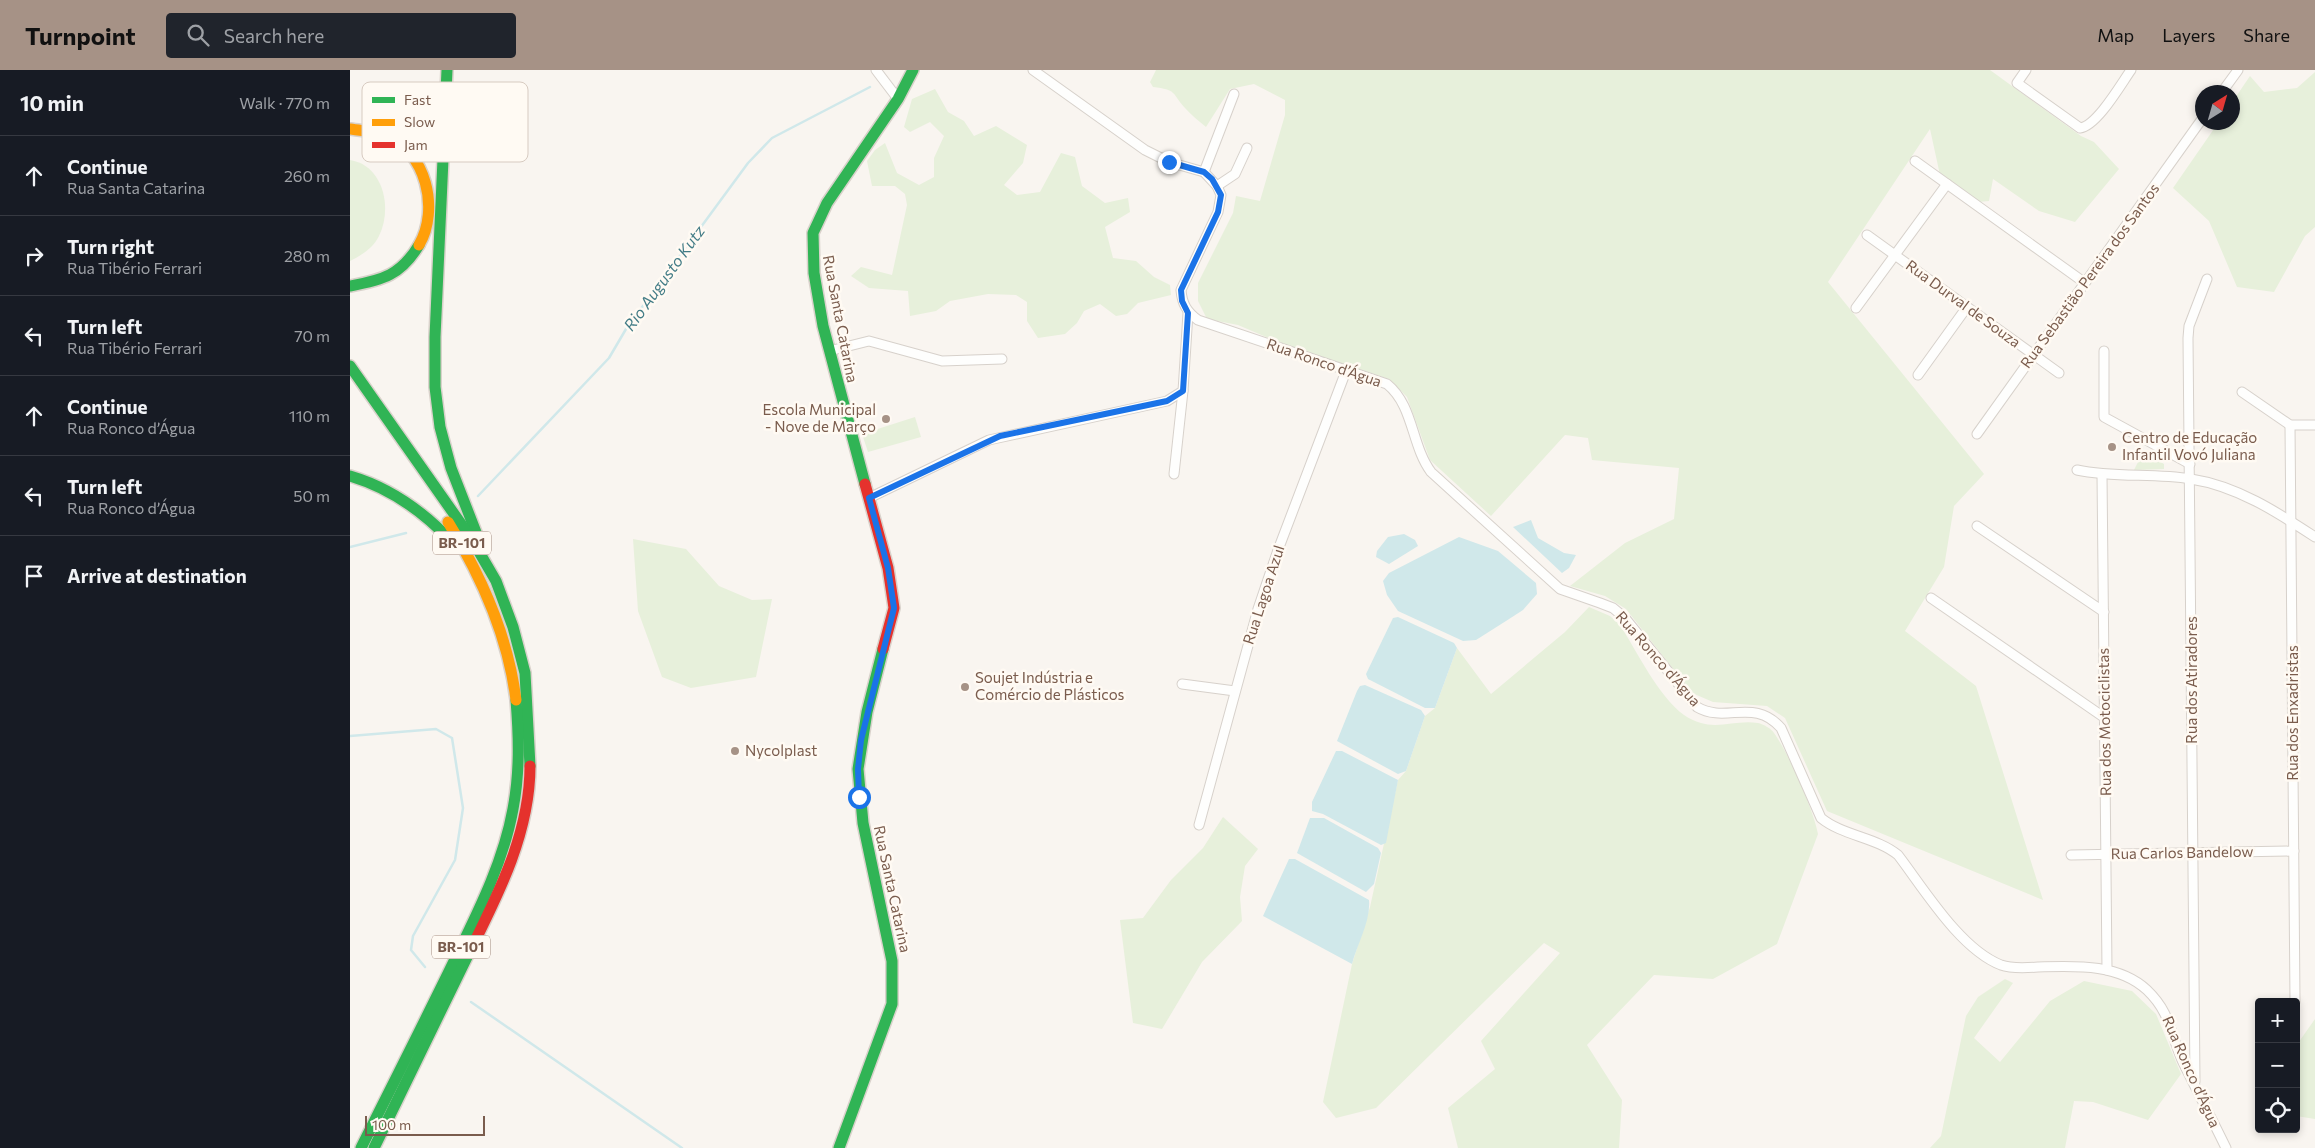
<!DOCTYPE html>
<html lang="en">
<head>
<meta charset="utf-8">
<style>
  :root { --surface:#171b24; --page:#20242c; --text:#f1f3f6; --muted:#9ea1a6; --line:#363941; --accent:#a69286 }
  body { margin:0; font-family:Commissioner,sans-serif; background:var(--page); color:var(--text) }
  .controls { position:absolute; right:15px; bottom:15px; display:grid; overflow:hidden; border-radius:5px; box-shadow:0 2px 8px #0003 }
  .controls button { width:45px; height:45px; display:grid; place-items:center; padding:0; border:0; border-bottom:1px solid var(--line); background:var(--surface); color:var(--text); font:25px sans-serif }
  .compass { position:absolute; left:1845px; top:15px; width:45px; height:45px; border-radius:50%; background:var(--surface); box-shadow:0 2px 8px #0003; rotate:37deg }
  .scale { position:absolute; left:15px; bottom:12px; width:120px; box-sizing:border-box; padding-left:5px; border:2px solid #7a5c4d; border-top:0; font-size:14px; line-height:18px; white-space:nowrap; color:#7a5c4d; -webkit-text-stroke:4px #fffaf3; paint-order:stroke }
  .stop { position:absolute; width:15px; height:15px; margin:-11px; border:4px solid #1a73e8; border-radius:50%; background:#fff }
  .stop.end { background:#1a73e8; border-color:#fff; box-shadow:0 1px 5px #0008 }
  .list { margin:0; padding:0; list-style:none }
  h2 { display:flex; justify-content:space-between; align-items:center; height:65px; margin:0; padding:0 20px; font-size:21px }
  h2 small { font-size:16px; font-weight:400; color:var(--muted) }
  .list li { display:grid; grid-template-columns:32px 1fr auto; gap:15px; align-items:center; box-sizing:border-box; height:80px; padding:0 20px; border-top:1px solid var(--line) }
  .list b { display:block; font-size:19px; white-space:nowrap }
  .list p { margin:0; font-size:16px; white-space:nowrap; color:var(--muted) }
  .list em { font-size:16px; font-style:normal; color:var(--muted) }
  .icon { flex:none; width:28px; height:28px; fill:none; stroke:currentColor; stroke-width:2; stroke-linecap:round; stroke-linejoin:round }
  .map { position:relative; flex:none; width:1965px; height:1078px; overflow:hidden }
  header { display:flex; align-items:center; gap:30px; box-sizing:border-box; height:70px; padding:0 25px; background:var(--accent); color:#111 }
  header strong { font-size:24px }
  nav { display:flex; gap:28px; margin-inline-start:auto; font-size:18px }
  .search { width:350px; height:45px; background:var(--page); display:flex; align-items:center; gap:12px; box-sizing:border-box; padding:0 18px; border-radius:5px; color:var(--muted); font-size:19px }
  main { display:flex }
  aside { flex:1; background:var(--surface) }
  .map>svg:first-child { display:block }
  .green { fill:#e7f0db }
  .water { fill:#d0e8ea }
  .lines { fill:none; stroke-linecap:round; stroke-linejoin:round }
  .stream { stroke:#d0e8ea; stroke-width:2.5 }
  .street-casing { stroke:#d7d1cb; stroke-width:11 }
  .fast-casing { stroke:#d9d2cb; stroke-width:14 }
  .slow-casing { stroke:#d9d2cb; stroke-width:14 }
  .jam-casing { stroke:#d9d2cb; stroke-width:14 }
  .street { stroke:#fefefd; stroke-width:9 }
  .fast { stroke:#30b455; stroke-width:11 }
  .slow { stroke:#ff9f0a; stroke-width:11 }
  .jam { stroke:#e5322d; stroke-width:11 }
  .route { stroke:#1a73e8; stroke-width:6 }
  .poi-dot { fill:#a69286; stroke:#fffaf3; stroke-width:2 }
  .labels { text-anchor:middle; stroke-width:5; stroke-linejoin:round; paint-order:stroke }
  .shield { fill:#fffaf3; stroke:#a28b7f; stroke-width:1 }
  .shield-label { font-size:14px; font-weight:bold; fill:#7a5c4d }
  .street-label { font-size:15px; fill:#7a5c4d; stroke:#fffaf3 }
  .poi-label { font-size:15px; fill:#7a5c4d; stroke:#fffaf3; text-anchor:start }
  .water-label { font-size:16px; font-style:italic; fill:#437c86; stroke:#fffaf3 }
  .key { fill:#fffaf3; stroke:#d7cbc1; stroke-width:1 }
  .key-label { font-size:14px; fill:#7a5c4d }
</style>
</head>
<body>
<header>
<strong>Turnpoint</strong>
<div class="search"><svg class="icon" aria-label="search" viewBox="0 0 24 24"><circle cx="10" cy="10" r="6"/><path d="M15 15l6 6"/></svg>Search here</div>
<nav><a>Map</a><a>Layers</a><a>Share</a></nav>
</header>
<main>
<aside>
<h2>10 min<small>Walk · 770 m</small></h2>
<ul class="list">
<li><svg class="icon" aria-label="ahead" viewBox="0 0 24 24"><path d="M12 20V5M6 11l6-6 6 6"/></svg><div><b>Continue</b><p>Rua Santa Catarina</p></div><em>260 m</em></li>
<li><svg class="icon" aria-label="right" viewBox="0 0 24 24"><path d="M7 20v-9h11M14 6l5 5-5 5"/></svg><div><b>Turn right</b><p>Rua Tibério Ferrari</p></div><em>280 m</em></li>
<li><svg class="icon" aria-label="left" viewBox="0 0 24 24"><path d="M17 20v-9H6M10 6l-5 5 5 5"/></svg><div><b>Turn left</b><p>Rua Tibério Ferrari</p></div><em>70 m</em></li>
<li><svg class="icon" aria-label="ahead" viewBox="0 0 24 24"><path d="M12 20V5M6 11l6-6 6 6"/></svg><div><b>Continue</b><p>Rua Ronco d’Água</p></div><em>110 m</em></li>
<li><svg class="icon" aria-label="left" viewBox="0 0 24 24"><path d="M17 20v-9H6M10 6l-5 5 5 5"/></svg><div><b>Turn left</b><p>Rua Ronco d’Água</p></div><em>50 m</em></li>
<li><svg class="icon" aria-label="arrive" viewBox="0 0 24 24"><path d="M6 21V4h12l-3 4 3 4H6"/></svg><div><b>Arrive at destination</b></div></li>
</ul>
</aside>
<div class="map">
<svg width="1965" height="1078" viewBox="0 0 1965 1078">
  <rect width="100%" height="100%" fill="#f9f5f0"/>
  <g class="green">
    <path d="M806 0H1640L1731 66 1744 72 1769 99 1725 152 1689 141 1643 109 1639 131 1628 132 1590 105 1580 59 1478 212 1634 404 1604 436 1594 497 1555 561 1626 616 1693 830 1477 741 1435 648 1417 636 1363 632 1342 623 1276 539 1255 526 1220 516 1275 473 1324 449 1329 398 1242 390 1238 368 1215 365 1141 446 1080 390 1057 327 1039 309 930 273 888 255 857 249 848 231V213L883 143 886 126 910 131 935 45V30L904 14 880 19 856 57C849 51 841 45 835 38 821 22 827 20 803 17L800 12Z"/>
    <polygon points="1965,2 1965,157 1955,166 1924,222 1887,217 1859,151 1823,118 1868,53 1882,52 1883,31 1900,6 1914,22 1947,18"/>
    <polygon points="585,19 598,42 614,51 624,66 646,56 677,75 673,93 654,115 667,125 690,122 711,83 725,87 732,116 755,133 778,128 780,142 755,157 763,188 786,191 804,207 820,215 821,225 788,233 777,244 766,246 750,234 734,241 727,253 715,264 688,268 677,251 677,232 666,225 638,224 600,231 586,241 560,246 558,221 519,218 501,206 511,197 542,205 557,135 555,124 545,116 522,116 517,91 525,80 535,73 547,103 569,115 584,107 584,88 594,66 580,52 560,62 554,57 562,29"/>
    <path d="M0 90C33 95 43 138 29 166 23 178 12 185 0 191Z"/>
    <polygon points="565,347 571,367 518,382 512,364"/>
    <polygon points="1793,382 1814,394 1814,399 1784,400"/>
    <polygon points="283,469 336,479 369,516 402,530 422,529 406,607 341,618 312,607 288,541"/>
    <path d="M1239 537 1260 546 1270 555C1288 583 1308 626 1334 645 1362 664 1381 649 1408 653 1413 654 1422 659 1424 663 1438 682 1464 741 1468 764L1427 874 1363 909 1304 905 1237 975 1272 1030 1269 1078H1108L1098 1038 1145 999 1131 971 1210 883 1194 873 1026 1038 986 1048 973 1032 1002 894 1020 837 1048 710 1056 701 1075 646 1085 638 1107 578 1141 624 1215 562Z"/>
    <polygon points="873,747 908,779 895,796 890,827 892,851 852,892 812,959 783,953 770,850 793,848 821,810 853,778"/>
    <polygon points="1655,909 1663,913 1624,968 1650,992 1700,931 1734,911 1782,921 1806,944 1831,1004 1798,1050 1743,1032 1724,1031 1715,1078 1580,1078 1591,1066 1616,946 1628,927"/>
    <polygon points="1965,949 1965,1049 1946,1046 1946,976"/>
  </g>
  <g class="water">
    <polygon points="1181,450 1188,468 1214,483 1226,485 1219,498 1212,503 1163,457"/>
    <polygon points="1054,464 1065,470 1068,476 1039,494 1026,487 1027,481 1038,467"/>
    <polygon points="1109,467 1148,481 1186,513 1187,524 1173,540 1156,551 1126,570 1113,571 1048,541 1037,525 1033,511 1039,503"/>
    <polygon points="1048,547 1104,573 1107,578 1085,638 1075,638 1018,609 1016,604 1043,548"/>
    <polygon points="1015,615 1071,640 1075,646 1056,701 1048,704 987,671 1007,621 1010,616"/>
    <polygon points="986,681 992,681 1048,710 1036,773 1031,775 973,744 962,741 962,732"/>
    <polygon points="960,748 974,748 1028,778 1031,783 1024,814 1016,822 947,783"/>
    <path d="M939 789H945L1019 830C1021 851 1007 874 1002 894L913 846Z"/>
  </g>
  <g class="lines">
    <g class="stream">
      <polyline points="128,426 259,288 276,259 398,93 422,68 520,17"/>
      <polyline points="0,477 56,463"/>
      <polyline points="0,666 86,659 102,668 113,738 105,790 63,866 61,880 75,897"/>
      <polyline points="121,932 332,1078"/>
    </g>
    <defs>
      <g id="street">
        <polyline points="526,0 548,29"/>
        <path d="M683 0 795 80 819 92 854 102 867 116 871 125 868 142 831 220C832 234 837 242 848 250L1037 314C1064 336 1061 375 1081 402L1210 519 1250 533 1263 538 1275 548 1347 637C1376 654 1404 627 1431 658L1471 748C1493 766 1526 767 1548 785 1574 819 1610 879 1651 895 1662 899 1676 898 1688 897 1724 896 1768 893 1797 920 1821 943 1820 963 1832 990 1846 1019 1862 1049 1876 1078"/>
        <path d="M1676 0 1667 13 1730 58C1747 56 1771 14 1781 0"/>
        <polyline points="1872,22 1888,0"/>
        <polyline points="1565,91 1735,213"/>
        <polyline points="854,102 884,24"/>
        <polyline points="867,116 885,104 897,78"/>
        <polyline points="1517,165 1709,303"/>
        <polyline points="1506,238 1597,114"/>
        <polyline points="479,281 519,271 592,291 652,289"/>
        <polyline points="1754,281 1754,347 1840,394"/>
        <polyline points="1568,305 1617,237"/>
        <polyline points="1892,322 1940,355 1965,355"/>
        <polyline points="1940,355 1945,932"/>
        <polyline points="1627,364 1852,49"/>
        <path d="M1727 400C1764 408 1803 403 1841 409 1887 416 1927 442 1965 467"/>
        <polyline points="824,404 833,321"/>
        <polyline points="1752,404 1757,900"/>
        <polyline points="519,428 639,370 817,331 833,321 838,243"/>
        <polyline points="1627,456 1754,542"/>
        <polyline points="1581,528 1755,648"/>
        <polyline points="832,614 885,621"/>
        <polyline points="849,755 908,539 928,480 996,301"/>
        <polyline points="1721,785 1944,781"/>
        <polyline points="1845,1012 1838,268 1839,256 1857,209"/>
      </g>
      <g id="fast">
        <polyline points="97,0 85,267 85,317 90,357 101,398 129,470"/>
        <path d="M0 216C33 210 51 205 69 175"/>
        <polyline points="0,296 121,468 146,511 163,557 175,603 180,696"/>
        <path d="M0 406C41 418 73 441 102 472"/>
        <polyline points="515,414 473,256 464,203 463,163 477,133 548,29 563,0"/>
        <path d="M11 1078C44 1012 77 947 109 881 131 836 154 789 163 739 170 702 169 667 166 630"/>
        <polyline points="24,1078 119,883"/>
        <polyline points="489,1078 542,934 542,891 513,753 508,699 517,642 533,579"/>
      </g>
      <g id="slow">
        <path d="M0 59C11 61 25 61 35 65 76 81 90 139 69 175"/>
        <path d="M98 452C132 507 158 565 166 630"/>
      </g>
      <g id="jam">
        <polyline points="515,414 538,498 544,538 533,579"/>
        <path d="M119 883C148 825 180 763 180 696"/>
      </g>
    </defs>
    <use href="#street" class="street-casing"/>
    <use href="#fast" class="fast-casing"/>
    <use href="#slow" class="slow-casing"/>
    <use href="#jam" class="jam-casing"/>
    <use href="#street" class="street"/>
    <use href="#fast" class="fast"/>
    <use href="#slow" class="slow"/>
    <use href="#jam" class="jam"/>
  </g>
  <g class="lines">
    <polyline class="route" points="509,727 508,699 511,670 544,538 538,498 519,428 650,366 817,331 833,321 838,243 832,231 831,220 868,142 871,125 862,109 854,102 819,92"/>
  </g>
  <g class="poi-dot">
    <circle cx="536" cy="349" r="5"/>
    <circle cx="1762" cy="377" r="5"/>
    <circle cx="615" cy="617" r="5"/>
    <circle cx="385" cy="681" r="5"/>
  </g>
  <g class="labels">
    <g class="shield">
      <rect x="83" y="461.5" width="58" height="23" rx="4"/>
      <rect x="82" y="865.5" width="58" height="23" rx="4"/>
    </g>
    <g class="shield-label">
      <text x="112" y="478">BR-101</text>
      <text x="111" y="882">BR-101</text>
    </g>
    <g class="street-label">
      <text transform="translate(1740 206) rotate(-54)" y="5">Rua Sebastião Pereira dos Santos</text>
      <text transform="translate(1613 234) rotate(36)" y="5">Rua Durval de Souza</text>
      <text transform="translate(490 249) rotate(79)" y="5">Rua Santa Catarina</text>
      <text transform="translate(974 293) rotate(19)" y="5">Rua Ronco d’Água</text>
      <text transform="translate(914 525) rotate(-72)" y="5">Rua Lagoa Azul</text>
      <text transform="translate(1308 589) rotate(49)" y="5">Rua Ronco d’Água</text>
      <text transform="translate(1842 610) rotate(-90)" y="5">Rua dos Atiradores</text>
      <text transform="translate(1943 643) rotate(-90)" y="5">Rua dos Enxadristas</text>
      <text transform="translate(1755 652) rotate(-91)" y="5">Rua dos Motociclistas</text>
      <text transform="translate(1832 783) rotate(-1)" y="5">Rua Carlos Bandelow</text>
      <text transform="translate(542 819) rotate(78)" y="5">Rua Santa Catarina</text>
      <text transform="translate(1841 1002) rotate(66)" y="5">Rua Ronco d’Água</text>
    </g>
    <g class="poi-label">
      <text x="526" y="345" text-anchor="end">Escola Municipal<tspan x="526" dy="17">- Nove de Março</tspan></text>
      <text x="1772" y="373">Centro de Educação<tspan x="1772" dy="17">Infantil Vovó Juliana</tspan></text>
      <text x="625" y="613">Soujet Indústria e<tspan x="625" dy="17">Comércio de Plásticos</tspan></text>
      <text x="395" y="686">Nycolplast</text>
    </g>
    <g class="water-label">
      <text transform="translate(314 208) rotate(-54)" y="6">Rio Augusto Kutz</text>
    </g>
  </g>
  <rect x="12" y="12" width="166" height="80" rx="8" class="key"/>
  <rect x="22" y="27" width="23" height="6" fill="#30b455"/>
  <rect x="22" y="49" width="23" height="7" fill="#ff9f0a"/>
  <rect x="22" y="72" width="23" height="6" fill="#e5322d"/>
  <g class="key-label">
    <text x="54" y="35">Fast</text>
    <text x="54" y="57">Slow</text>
    <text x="54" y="80">Jam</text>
  </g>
</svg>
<div class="controls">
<button>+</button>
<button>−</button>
<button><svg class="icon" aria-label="locate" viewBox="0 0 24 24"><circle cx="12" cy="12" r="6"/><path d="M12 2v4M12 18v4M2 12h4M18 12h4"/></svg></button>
</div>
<svg class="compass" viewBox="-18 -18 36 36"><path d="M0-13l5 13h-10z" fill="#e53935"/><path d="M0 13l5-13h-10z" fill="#9ea1a6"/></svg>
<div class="scale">100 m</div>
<div class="stop" style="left:509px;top:727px"></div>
<div class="stop end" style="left:819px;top:92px"></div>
</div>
</main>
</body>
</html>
